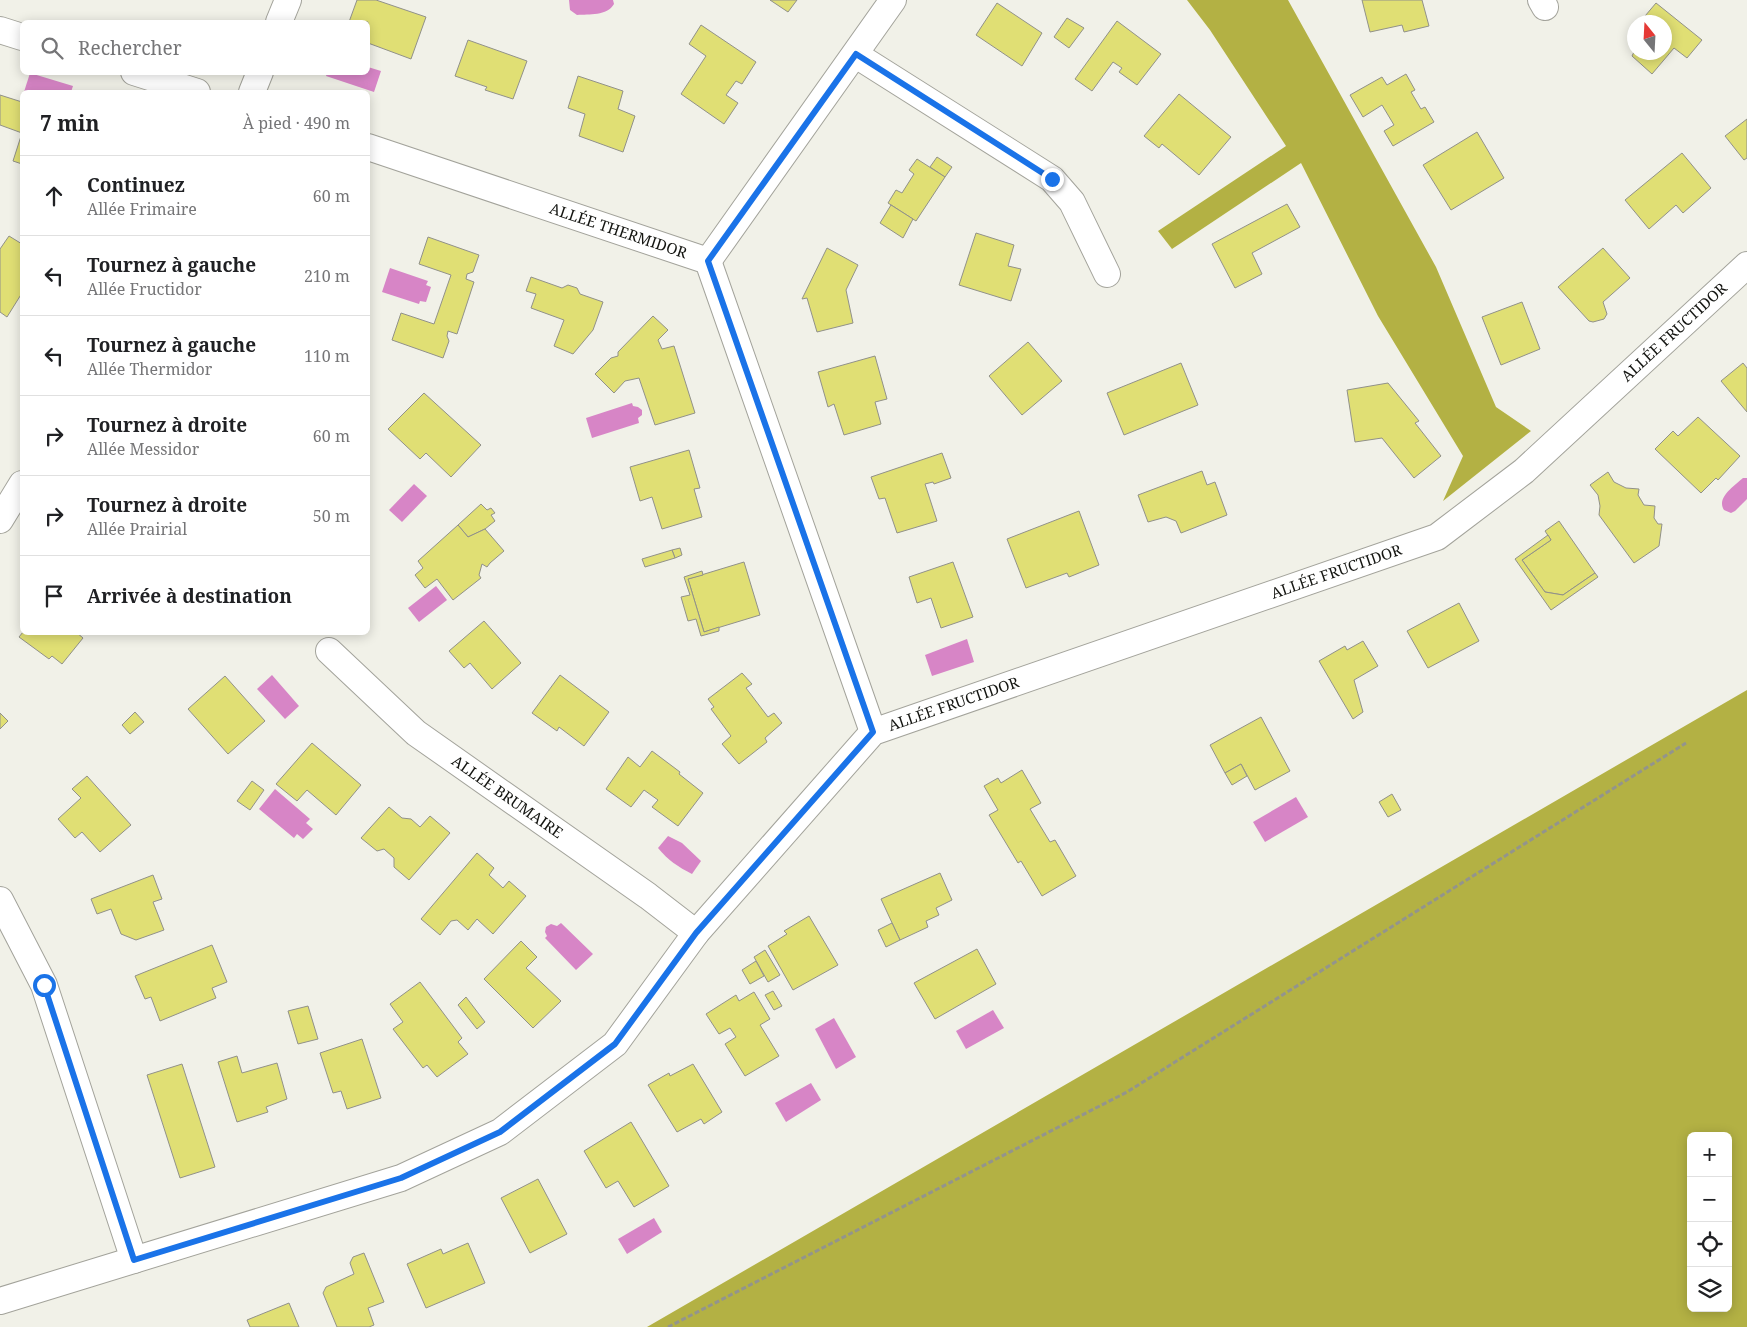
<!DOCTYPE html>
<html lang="fr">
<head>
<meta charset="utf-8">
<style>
  :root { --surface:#fff; --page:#f2f2f2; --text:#202124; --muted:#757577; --line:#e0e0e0 }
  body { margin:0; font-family:"Noto Serif",serif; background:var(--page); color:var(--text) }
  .controls { position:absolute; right:15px; bottom:15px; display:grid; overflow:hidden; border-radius:8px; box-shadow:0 2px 12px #0003 }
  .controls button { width:45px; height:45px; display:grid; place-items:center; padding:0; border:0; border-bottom:1px solid var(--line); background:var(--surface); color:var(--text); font:25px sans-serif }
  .compass { position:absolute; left:1627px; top:15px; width:45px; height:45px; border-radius:50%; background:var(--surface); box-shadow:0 2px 12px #0003; rotate:342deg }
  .stop { position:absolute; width:15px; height:15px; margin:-11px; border:4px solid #1a73e8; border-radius:50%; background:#fff }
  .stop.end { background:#1a73e8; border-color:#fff; box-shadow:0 1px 5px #0008 }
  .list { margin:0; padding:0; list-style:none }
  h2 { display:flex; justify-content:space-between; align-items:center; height:65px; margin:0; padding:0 20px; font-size:21px }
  h2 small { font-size:16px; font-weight:400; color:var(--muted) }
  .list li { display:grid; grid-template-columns:32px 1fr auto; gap:15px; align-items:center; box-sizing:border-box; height:80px; padding:0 20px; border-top:1px solid var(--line) }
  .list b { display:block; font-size:19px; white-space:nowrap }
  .list p { margin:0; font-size:16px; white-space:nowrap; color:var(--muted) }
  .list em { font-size:16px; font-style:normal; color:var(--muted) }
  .icon { flex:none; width:28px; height:28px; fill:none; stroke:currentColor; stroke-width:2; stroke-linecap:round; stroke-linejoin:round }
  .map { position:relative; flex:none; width:1747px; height:1327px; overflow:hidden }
  .search { position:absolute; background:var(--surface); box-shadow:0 2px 12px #0003; left:20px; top:20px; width:350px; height:55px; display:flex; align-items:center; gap:12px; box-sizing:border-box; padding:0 18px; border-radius:8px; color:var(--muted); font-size:19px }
  .panel { position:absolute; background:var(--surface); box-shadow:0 2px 12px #0003; left:20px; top:90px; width:350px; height:545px; border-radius:8px }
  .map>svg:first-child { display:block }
  .forest { fill:#b3b144; fill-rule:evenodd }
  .water { fill:#d785c6 }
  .building { fill:#e0df74; stroke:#919189 }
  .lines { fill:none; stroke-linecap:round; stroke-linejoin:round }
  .street-casing { stroke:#a3a39b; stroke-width:28 }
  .path { stroke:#93948d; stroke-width:3; stroke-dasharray:5 2.5; stroke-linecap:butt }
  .street { stroke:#fff; stroke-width:26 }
  .route { stroke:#1a73e8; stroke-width:6 }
  .labels { text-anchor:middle; stroke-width:4.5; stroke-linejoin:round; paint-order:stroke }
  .street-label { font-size:15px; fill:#141511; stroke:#f1f1e8 }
</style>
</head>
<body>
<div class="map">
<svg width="1747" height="1327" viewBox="0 0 1747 1327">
  <rect width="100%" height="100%" fill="#f1f1e8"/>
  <g class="forest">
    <polygon points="1187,0 1288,0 1436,267 1496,407 1531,431 1443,501 1463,456 1378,316 1301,163 1172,249 1158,231 1286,146 1210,30"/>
    <path d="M1747 690V1327H647ZM1691 1136H1728V1308H1691Z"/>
  </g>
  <g class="water">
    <path d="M569 0H613L614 4C607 16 589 14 577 15L570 10Z"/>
    <polygon points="368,67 381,71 374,92 326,76 327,73 368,72"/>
    <polygon points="30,73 73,86 71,92 24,92"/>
    <polygon points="390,268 428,281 426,285 431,287 426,302 420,301 419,304 382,292"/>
    <polygon points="632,403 633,406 638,407 642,410 642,415 638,418 639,423 592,438 586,418"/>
    <path d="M1743 478H1747V499L1735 511 1731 513 1724 510C1716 498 1734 486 1743 478Z"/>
    <polygon points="414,484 427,496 402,522 389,510"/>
    <polygon points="436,586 447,600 419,622 408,608"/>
    <polygon points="967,639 974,662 932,676 925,655"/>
    <polygon points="272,675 299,706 285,719 257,689"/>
    <polygon points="275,789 310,819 306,823 313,829 303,839 297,834 294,838 259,809"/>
    <polygon points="1296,797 1308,817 1265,842 1253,822"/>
    <path d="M668 836 682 843 701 861 692 874C678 867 668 860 658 848Z"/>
    <polygon points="561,923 593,954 576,970 545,938 547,936 545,932 546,927 551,924 557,926"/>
    <polygon points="993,1010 1004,1028 966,1049 956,1031"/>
    <polygon points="834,1018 856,1057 836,1069 815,1029"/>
    <polygon points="811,1083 821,1100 786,1122 775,1103"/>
    <polygon points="654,1218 662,1232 627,1254 618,1239"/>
  </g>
  <g class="building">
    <polygon points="357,0 376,0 426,17 411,59 368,43 368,22 349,22"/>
    <polygon points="770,0 797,0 788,12"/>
    <polygon points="1362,0 1422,0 1429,26 1404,32 1402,25 1370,32"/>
    <polygon points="997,3 1042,33 1022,66 976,35"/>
    <polygon points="1656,3 1702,40 1687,58 1674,48 1652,74 1632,56 1634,52 1664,52 1664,22 1640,22"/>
    <polygon points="1067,18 1084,28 1069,48 1054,37"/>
    <polygon points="1117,21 1161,54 1137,85 1119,72 1122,68 1113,62 1092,91 1075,79"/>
    <polygon points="701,25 756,62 742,84 736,81 726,95 738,103 724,124 681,94 706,56 689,44"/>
    <polygon points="468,40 527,61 513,99 485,90 487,87 455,76"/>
    <polygon points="1406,74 1415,90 1411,92 1421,109 1425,107 1434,122 1393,146 1384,131 1394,125 1382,105 1363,117 1350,95 1382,77 1387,85"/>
    <polygon points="578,76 623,91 618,109 635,116 623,152 579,136 585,114 568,108"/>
    <polygon points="1179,94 1231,137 1199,175 1162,144 1159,148 1144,136"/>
    <polygon points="0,95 22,102 22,164 13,161 22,133 0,125"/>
    <polygon points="1747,119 1747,158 1744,160 1725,136"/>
    <polygon points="1477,132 1504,178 1451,210 1423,165"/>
    <polygon points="1682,153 1711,188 1683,213 1676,205 1649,229 1625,200"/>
    <polygon points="937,157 952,167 945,177 930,167"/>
    <polygon points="917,159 945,177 916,221 888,203 896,190 902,193 914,174 909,170"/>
    <polygon points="1287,204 1300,227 1252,253 1262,274 1235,288 1212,244"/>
    <polygon points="891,205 913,219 903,238 880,223"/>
    <polygon points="976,233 1014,245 1008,266 1021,269 1011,301 959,285"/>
    <polygon points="9,236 22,244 22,293 7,317 0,312 0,249"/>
    <polygon points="428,237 479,255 473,272 467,274 466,279 474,282 457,334 448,331 447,336 449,341 443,358 392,340 401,313 434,324 451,275 419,264"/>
    <polygon points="827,248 858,265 846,290 853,323 817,332 807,298 802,299"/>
    <polygon points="1603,248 1630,278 1603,302 1607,314 1604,319 1593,322 1589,321 1558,287"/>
    <polygon points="531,277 562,288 568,285 577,288 580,294 603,302 593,330 573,354 554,346 564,320 531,308 536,294 526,291"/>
    <polygon points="1522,302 1540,349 1501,365 1482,317"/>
    <polygon points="653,316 668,330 658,340 662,349 674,346 695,413 655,425 639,378 625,381 614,393 595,374 611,358 618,356 618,352"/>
    <polygon points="1028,342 1062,381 1022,415 989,376"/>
    <polygon points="875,356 887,399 875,402 881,424 844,435 834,404 828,407 818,372"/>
    <polygon points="1181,363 1198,405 1124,435 1107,393"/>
    <polygon points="1743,363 1747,368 1747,412 1721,381"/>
    <polygon points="1388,383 1419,421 1415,423 1441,456 1414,478 1382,438 1355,442 1347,390"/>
    <polygon points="424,393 481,445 451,477 426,453 420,459 388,429"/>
    <polygon points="1698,417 1740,456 1718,480 1716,478 1701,493 1655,449 1673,431 1678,436"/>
    <polygon points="689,450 700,488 694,489 702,517 662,529 652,497 640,501 630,467"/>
    <polygon points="942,453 951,478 934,484 933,482 925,484 937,521 897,533 885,498 879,499 871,477"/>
    <polygon points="1202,471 1207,485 1215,482 1227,515 1181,533 1176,521 1166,517 1148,522 1138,495"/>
    <polygon points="1608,472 1614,482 1626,488 1639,489 1638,495 1644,505 1655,506 1654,518 1658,524 1662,524 1659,546 1634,563 1599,515 1600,506 1598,495 1590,485"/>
    <polygon points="481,504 487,510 491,508 495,513 491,515 495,521 485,529 468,537 458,525"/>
    <polygon points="1079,511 1099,565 1069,577 1067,573 1026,588 1007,539"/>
    <polygon points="1559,521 1595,573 1563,595 1545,592 1522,560 1551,540 1545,531"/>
    <polygon points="458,525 468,537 485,529 504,551 490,563 487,567 482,564 479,575 481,578 453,600 437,579 425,588 415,575 423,568 418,561"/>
    <polygon points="1548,535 1551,540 1522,560 1545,592 1563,595 1595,573 1598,577 1551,610 1515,559"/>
    <polygon points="680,548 682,555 675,558 672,550"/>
    <polygon points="672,550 675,558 645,567 642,559"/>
    <polygon points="744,562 760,615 704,632 688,579"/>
    <polygon points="953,562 973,617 941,628 931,598 917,603 909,577"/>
    <polygon points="702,571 703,575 688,579 704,632 719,627 719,631 701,636 696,619 688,621 681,597 690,595 684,577"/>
    <polygon points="1459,603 1479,641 1428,668 1407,631"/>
    <polygon points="484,621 521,663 492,689 470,663 464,668 449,651"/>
    <polygon points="23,632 76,632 83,638 62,664 52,656 49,659 19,637"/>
    <polygon points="1363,641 1378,666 1354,680 1363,712 1353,719 1319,661 1345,646 1347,650"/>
    <polygon points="742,673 752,684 746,688 768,717 774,713 782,723 765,738 767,742 739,764 722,744 731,736 711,709 714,707 708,699"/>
    <polygon points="560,675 609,712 584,746 559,727 557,731 532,713"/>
    <polygon points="225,676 265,721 228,754 188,709"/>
    <polygon points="135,712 144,722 130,734 122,725"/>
    <polygon points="0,713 8,721 0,729"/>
    <polygon points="1261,717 1290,771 1255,790 1241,764 1225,773 1210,745"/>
    <polygon points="312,743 361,785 336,815 307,790 297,801 276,784"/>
    <polygon points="652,751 680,772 679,774 703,793 678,826 652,807 658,800 644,790 631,807 606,789 628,757 640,767"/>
    <polygon points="1241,764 1247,776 1232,785 1225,773"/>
    <polygon points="1022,770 1041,803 1030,809 1050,842 1055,840 1076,876 1042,896 1021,861 1018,863 989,815 998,810 984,786 998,778 1001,783"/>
    <polygon points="87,776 131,825 100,852 82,832 75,838 58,819 81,798 72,789"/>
    <polygon points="252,781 264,790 250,810 237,801"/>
    <polygon points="1392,794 1401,810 1388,817 1379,802"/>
    <polygon points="389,807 402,818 411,819 420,827 430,816 450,833 409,880 394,867 394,858 384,849 377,851 361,838"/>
    <polygon points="477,853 494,868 489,875 503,888 509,881 526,896 493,934 477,919 468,930 457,920 451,921 440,935 421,919"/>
    <polygon points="940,873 952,900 936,908 939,915 926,921 928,927 900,940 881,899"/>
    <polygon points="153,875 162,899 153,902 164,930 136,940 121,934 111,909 97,914 91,899"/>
    <polygon points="809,916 838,965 793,990 768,946 787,934 784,931"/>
    <polygon points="892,923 900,940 886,947 878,930"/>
    <polygon points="521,941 537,957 526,968 561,1001 533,1028 484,979"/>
    <polygon points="212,945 227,982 212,988 216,998 160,1021 151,997 145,999 135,976"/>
    <polygon points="977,949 996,984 935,1019 914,983"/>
    <polygon points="765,950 780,975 768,982 754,957"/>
    <polygon points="756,961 764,976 750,984 742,970"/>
    <polygon points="420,982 462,1038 458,1042 468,1054 437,1077 427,1065 423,1068 393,1029 403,1022 390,1004"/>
    <polygon points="773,991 782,1006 774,1010 765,995"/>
    <polygon points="754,992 770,1019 760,1025 779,1056 745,1076 725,1044 736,1037 730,1028 719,1034 706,1014 736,995 739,1001"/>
    <polygon points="466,997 485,1022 477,1029 458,1005"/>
    <polygon points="308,1006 318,1039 298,1044 288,1011"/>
    <polygon points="362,1039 381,1098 347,1109 341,1091 333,1093 320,1053"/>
    <polygon points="237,1056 242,1073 277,1063 287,1099 266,1107 268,1112 237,1122 218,1062"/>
    <polygon points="182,1064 215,1167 180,1178 147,1075"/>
    <polygon points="693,1064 722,1112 704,1124 701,1119 677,1132 648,1085 669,1073 670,1076"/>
    <polygon points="631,1122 669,1186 634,1207 618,1181 606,1188 584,1151"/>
    <polygon points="538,1179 567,1234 530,1253 501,1198"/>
    <polygon points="468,1243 485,1283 426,1308 407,1264 441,1249 443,1254"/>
    <polygon points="364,1253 384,1302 368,1308 374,1325 369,1327 337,1327 323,1293 326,1287 354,1274 350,1263 353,1257"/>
    <polygon points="289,1303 299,1327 250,1327 247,1320"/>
  </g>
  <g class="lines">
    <defs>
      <g id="street">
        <polyline points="1541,0 1545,7"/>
        <polyline points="279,22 288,0"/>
        <polyline points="0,30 22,37"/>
        <polyline points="856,55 1052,179 1072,202 1107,274"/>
        <polyline points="134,72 197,92"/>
        <polyline points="252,92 260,72"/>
        <path id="s1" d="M368 147 708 261 873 732"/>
        <polyline points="708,261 893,0"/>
        <polyline points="0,520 22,484"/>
        <path id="s2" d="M329 651 416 733 648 896 696 933"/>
        <polyline points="0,900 44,985 134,1260"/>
        <path id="s3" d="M0 1301 401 1178 500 1132 615 1044 696 933 873 732 1437 537 1524 471 1747 265"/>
      </g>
    </defs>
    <use href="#street" class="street-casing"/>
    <polyline class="path" points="668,1327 1127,1092 1686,743"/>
    <use href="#street" class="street"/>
  </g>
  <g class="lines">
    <polyline class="route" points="44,985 134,1260 401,1178 500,1132 615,1044 696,933 873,732 708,261 856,54 1052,179"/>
  </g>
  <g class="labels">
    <g class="street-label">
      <text dy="5" stroke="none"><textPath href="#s1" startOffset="264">ALLÉE THERMIDOR</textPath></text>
      <text dy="5" stroke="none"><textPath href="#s3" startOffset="1989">ALLÉE FRUCTIDOR</textPath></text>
      <text dy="5" stroke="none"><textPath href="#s3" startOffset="1569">ALLÉE FRUCTIDOR</textPath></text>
      <text dy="5" stroke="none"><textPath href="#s3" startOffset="1164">ALLÉE FRUCTIDOR</textPath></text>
      <text dy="5" stroke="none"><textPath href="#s2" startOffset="231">ALLÉE BRUMAIRE</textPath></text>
    </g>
  </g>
</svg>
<div class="controls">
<button>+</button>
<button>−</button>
<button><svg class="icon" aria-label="locate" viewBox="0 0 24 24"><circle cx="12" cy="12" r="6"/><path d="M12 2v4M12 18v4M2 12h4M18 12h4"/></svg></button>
<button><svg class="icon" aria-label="layers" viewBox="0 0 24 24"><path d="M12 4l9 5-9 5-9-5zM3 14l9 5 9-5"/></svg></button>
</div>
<svg class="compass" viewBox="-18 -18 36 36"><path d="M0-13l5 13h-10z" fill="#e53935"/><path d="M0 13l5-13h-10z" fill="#757577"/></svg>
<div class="stop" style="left:44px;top:985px"></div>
<div class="stop end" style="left:1052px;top:179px"></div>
<div class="search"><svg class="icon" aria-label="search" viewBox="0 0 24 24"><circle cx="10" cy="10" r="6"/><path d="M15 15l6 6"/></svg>Rechercher</div>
<section class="panel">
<h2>7 min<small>À pied · 490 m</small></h2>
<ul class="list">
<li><svg class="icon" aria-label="ahead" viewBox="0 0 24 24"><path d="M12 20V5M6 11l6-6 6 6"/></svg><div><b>Continuez</b><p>Allée Frimaire</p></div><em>60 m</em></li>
<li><svg class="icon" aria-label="left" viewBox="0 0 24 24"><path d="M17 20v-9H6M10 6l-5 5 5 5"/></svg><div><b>Tournez à gauche</b><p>Allée Fructidor</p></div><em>210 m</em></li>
<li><svg class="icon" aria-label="left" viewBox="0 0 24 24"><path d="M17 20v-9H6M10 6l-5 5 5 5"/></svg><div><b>Tournez à gauche</b><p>Allée Thermidor</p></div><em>110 m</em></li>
<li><svg class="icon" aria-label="right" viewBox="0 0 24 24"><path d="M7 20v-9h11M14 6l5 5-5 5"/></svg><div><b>Tournez à droite</b><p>Allée Messidor</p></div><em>60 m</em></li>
<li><svg class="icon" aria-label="right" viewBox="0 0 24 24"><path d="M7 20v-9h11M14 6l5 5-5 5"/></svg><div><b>Tournez à droite</b><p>Allée Prairial</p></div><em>50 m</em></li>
<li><svg class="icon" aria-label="arrive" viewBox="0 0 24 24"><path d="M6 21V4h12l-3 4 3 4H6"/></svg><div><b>Arrivée à destination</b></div></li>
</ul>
</section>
</div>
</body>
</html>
